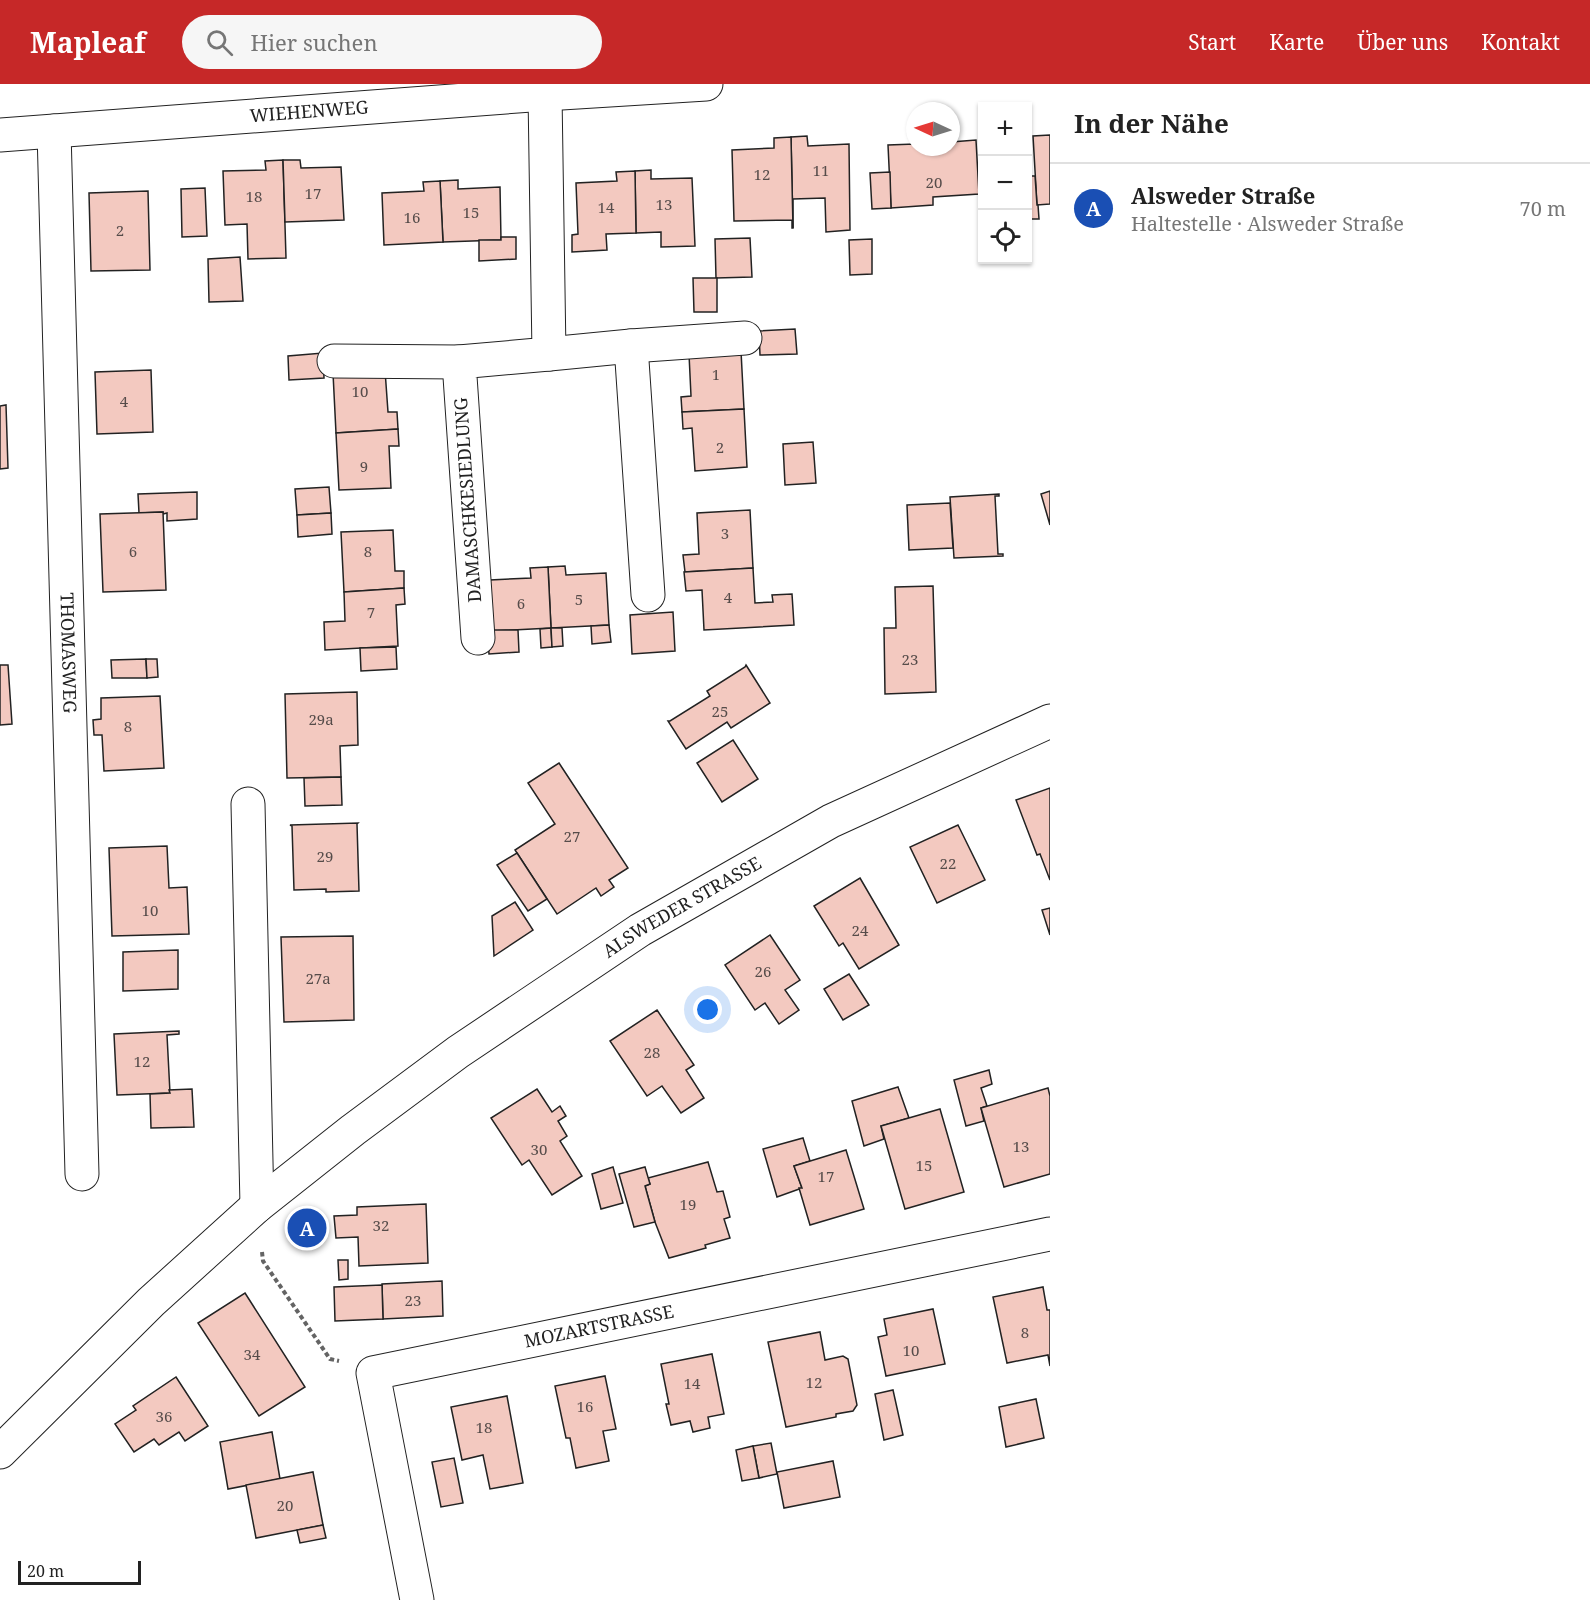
<!DOCTYPE html>
<html lang="de">
<head>
<meta charset="utf-8">
<style>
  :root { --surface:#fff; --page:#f6f6f6; --text:#222; --muted:#767676; --line:#e0e0e0; --accent:#c62828 }
  body { margin:0; font-family:"Noto Serif",serif; background:var(--page); color:var(--text) }
  .controls { position:absolute; right:18px; top:18px; display:grid; overflow:hidden; border-radius:0px; box-shadow:0 2px 4px #0004 }
  .controls button { width:54px; height:54px; display:grid; place-items:center; padding:0; border:0; border-bottom:2px solid var(--line); background:var(--surface); color:var(--text); font:30px sans-serif }
  .compass { position:absolute; left:906px; top:18px; width:54px; height:54px; border-radius:50%; background:var(--surface); box-shadow:0 2px 4px #0004; rotate:274deg }
  .scale { position:absolute; left:18px; bottom:15px; width:123px; box-sizing:border-box; padding-left:6px; border:3px solid #222; border-top:0; font-size:16px; line-height:21px; white-space:nowrap; color:#222; -webkit-text-stroke:4px #fff; paint-order:stroke }
  .you { position:absolute; left:708px; top:926px; width:21px; height:21px; margin:-15px; border:4px solid #fff; border-radius:50%; background:#1a73e8; box-shadow:0 0 0 9px #1a73e833 }
  .badge { display:grid; place-items:center; width:39px; height:39px; border-radius:50%; background:var(--accent); color:#fff; font-size:20px; font-weight:700 }
  .pin { position:absolute; translate:-50% -50%; border:3px solid #fff; box-shadow:0 2px 6px #0006 }
  .list { margin:0; padding:0; list-style:none }
  h2 { display:flex; justify-content:space-between; align-items:center; height:78px; margin:0; padding:0 24px; font-size:26px }
  h2 small { font-size:20px; font-weight:400; color:var(--muted) }
  .list li { display:grid; grid-template-columns:39px 1fr auto; gap:18px; align-items:center; box-sizing:border-box; height:90px; padding:0 24px; border-top:2px solid var(--line) }
  .list b { display:block; font-size:22px; white-space:nowrap }
  .list p { margin:0; font-size:20px; white-space:nowrap; color:var(--muted) }
  .list em { font-size:20px; font-style:normal; color:var(--muted) }
  .icon { flex:none; width:33px; height:33px; fill:none; stroke:currentColor; stroke-width:2; stroke-linecap:round; stroke-linejoin:round }
  .map { position:relative; flex:none; width:1050px; height:1516px; overflow:hidden }
  header { display:flex; align-items:center; gap:36px; box-sizing:border-box; height:84px; padding:0 30px; background:var(--accent); color:#fff }
  header strong { font-size:28px }
  nav { display:flex; gap:33px; margin-inline-start:auto; font-size:21px }
  .search { width:420px; height:54px; background:var(--page); display:flex; align-items:center; gap:15px; box-sizing:border-box; padding:0 21px; border-radius:33px; color:var(--muted); font-size:22px }
  main { display:flex }
  aside { flex:1; background:var(--surface) }
  .map>svg:first-child { display:block }
  .building { fill:#f3c9c0; stroke:#222; stroke-width:1.5 }
  .lines { fill:none; stroke-linecap:round; stroke-linejoin:round }
  .minor-casing { stroke:#222; stroke-width:35 }
  .path { stroke:#646464; stroke-width:4; stroke-dasharray:4.5 3; stroke-linecap:butt }
  .minor { stroke:#fff; stroke-width:33 }
  .labels { text-anchor:middle; stroke-width:4.5; stroke-linejoin:round; paint-order:stroke }
  .number-label { font-size:15px; fill:#564c4a }
  .street-label { font-size:18px; fill:#222; stroke:#fff }
</style>
</head>
<body>
<header>
<strong>Mapleaf</strong>
<div class="search"><svg class="icon" aria-label="search" viewBox="0 0 24 24"><circle cx="10" cy="10" r="6"/><path d="M15 15l6 6"/></svg>Hier suchen</div>
<nav><a>Start</a><a>Karte</a><a>Über uns</a><a>Kontakt</a></nav>
</header>
<main>
<div class="map">
<svg width="1050" height="1516" viewBox="0 0 1050 1516">
  <rect width="100%" height="100%" fill="#fff"/>
  <g class="building">
    <polygon points="1050,51 1050,120 1037,121 1033,52"/>
    <polygon points="807,52 808,62 849,60 850,146 826,148 825,114 793,115 793,144 791,53"/>
    <polygon points="791,53 793,144 792,144 792,136 734,137 732,66 774,64 774,54"/>
    <polygon points="976,56 979,110 933,113 933,121 891,124 888,61 915,60 915,63 951,63 951,58"/>
    <polygon points="283,76 286,174 248,175 247,140 225,141 223,87 266,86 265,77"/>
    <polygon points="283,76 300,76 301,84 341,83 344,136 285,138"/>
    <polygon points="651,86 651,95 692,94 695,162 661,163 661,148 636,149 635,87"/>
    <polygon points="635,87 636,149 606,150 607,166 572,168 572,151 578,150 576,99 617,97 616,88"/>
    <polygon points="890,88 891,124 872,125 870,89"/>
    <polygon points="1028,92 1035,92 1037,121 1038,121 1039,135 1028,135"/>
    <polygon points="458,96 458,105 500,103 501,156 443,158 440,97"/>
    <polygon points="440,97 443,158 384,161 382,109 424,107 423,98"/>
    <polygon points="205,104 207,152 182,153 181,105"/>
    <polygon points="148,107 150,186 91,187 89,109"/>
    <polygon points="501,153 516,153 516,175 479,177 479,156 501,156"/>
    <polygon points="750,154 752,193 716,194 715,155"/>
    <polygon points="872,155 872,190 850,191 849,156"/>
    <polygon points="240,173 243,217 209,218 208,175"/>
    <polygon points="693,194 717,194 717,228 694,228"/>
    <polygon points="795,245 797,270 760,271 759,247"/>
    <polygon points="741,267 744,325 682,328 681,313 691,312 689,270"/>
    <polygon points="323,269 324,294 289,296 288,272"/>
    <polygon points="151,286 153,348 97,350 95,288"/>
    <polygon points="385,286 388,328 397,328 398,345 336,349 333,289"/>
    <polygon points="6,321 8,384 0,385 0,322"/>
    <polygon points="744,325 747,383 695,387 692,344 683,345 682,328"/>
    <polygon points="398,345 399,362 389,362 391,404 339,406 336,349"/>
    <polygon points="813,358 816,399 785,401 783,360"/>
    <polygon points="329,403 331,429 297,431 295,405"/>
    <polygon points="1050,407 1050,441 1041,410"/>
    <polygon points="197,408 197,435 167,437 167,429 163,430 163,428 139,429 138,410"/>
    <polygon points="999,410 999,412 995,412 998,470 1003,470 1003,472 954,474 950,413"/>
    <polygon points="950,419 953,464 909,466 907,421"/>
    <polygon points="750,426 753,484 685,488 683,471 699,470 697,429"/>
    <polygon points="163,428 166,506 103,508 100,430"/>
    <polygon points="331,429 332,450 298,453 297,431"/>
    <polygon points="393,446 395,487 404,487 404,504 344,508 341,448"/>
    <polygon points="565,482 566,491 606,489 609,541 551,544 548,483"/>
    <polygon points="548,483 551,544 493,547 490,496 531,494 530,484"/>
    <polygon points="753,484 755,519 773,518 772,511 792,510 794,541 704,546 702,506 686,507 684,488"/>
    <polygon points="933,502 936,608 885,610 884,544 896,544 895,503"/>
    <polygon points="404,504 405,520 396,521 398,562 325,566 324,538 345,537 344,508"/>
    <polygon points="673,528 675,567 632,570 630,531"/>
    <polygon points="609,541 611,558 592,560 591,542"/>
    <polygon points="551,544 552,563 541,564 540,545"/>
    <polygon points="551,544 562,544 563,562 552,563"/>
    <polygon points="487,546 518,546 519,568 489,570"/>
    <polygon points="396,563 397,585 361,587 360,564"/>
    <polygon points="146,575 147,594 112,594 111,576"/>
    <polygon points="146,575 157,575 158,593 147,594"/>
    <polygon points="0,581 8,581 12,640 0,641"/>
    <polygon points="746,581 770,619 731,644 727,638 686,665 668,637 670,637 710,612 707,607 745,583"/>
    <polygon points="357,608 358,661 340,662 341,693 287,694 285,610"/>
    <polygon points="160,612 164,684 104,687 102,651 94,651 93,636 101,635 101,614"/>
    <polygon points="733,656 758,695 722,718 697,679"/>
    <polygon points="559,679 628,784 609,796 614,803 601,812 596,804 557,830 515,766 555,740 528,699"/>
    <polygon points="341,693 342,721 305,722 304,694"/>
    <polygon points="1050,704 1050,796 1040,770 1037,771 1016,716"/>
    <polygon points="358,739 357,740 359,807 326,808 326,805 294,806 292,742 290,741"/>
    <polygon points="958,741 985,796 937,819 910,763"/>
    <polygon points="167,762 169,804 187,803 189,850 112,852 109,764"/>
    <polygon points="517,769 547,815 528,827 497,781"/>
    <polygon points="860,794 899,861 859,885 843,859 839,862 814,822"/>
    <polygon points="515,818 533,846 494,872 492,832"/>
    <polygon points="1050,824 1050,851 1042,826"/>
    <polygon points="770,851 800,896 785,906 799,926 779,940 765,919 755,926 725,881"/>
    <polygon points="353,852 354,936 284,938 281,853"/>
    <polygon points="178,866 178,905 123,907 123,868"/>
    <polygon points="849,890 869,921 843,936 824,905"/>
    <polygon points="657,926 694,981 686,986 704,1014 681,1029 662,1002 647,1012 610,957"/>
    <polygon points="179,947 179,950 167,951 170,1009 117,1011 114,950"/>
    <polygon points="989,986 992,1000 981,1004 987,1022 981,1024 984,1037 966,1042 954,996"/>
    <polygon points="898,1003 909,1034 881,1042 884,1055 864,1062 852,1017"/>
    <polygon points="1048,1004 1050,1012 1050,1090 1004,1103 981,1024"/>
    <polygon points="192,1005 194,1043 151,1044 150,1010 170,1009 169,1006"/>
    <polygon points="537,1005 552,1028 560,1022 566,1032 558,1037 567,1052 560,1057 582,1092 552,1111 529,1076 522,1081 491,1034"/>
    <polygon points="940,1025 964,1108 905,1125 881,1042"/>
    <polygon points="803,1054 810,1077 794,1082 802,1104 777,1113 763,1065"/>
    <polygon points="846,1066 864,1125 810,1141 799,1104 802,1104 794,1082"/>
    <polygon points="708,1078 717,1108 723,1107 730,1133 724,1135 730,1154 705,1161 706,1164 669,1174 655,1138 645,1102 650,1100 648,1094"/>
    <polygon points="613,1083 623,1119 601,1125 592,1090"/>
    <polygon points="645,1083 650,1100 645,1102 655,1138 634,1143 619,1090"/>
    <polygon points="426,1120 428,1179 359,1182 358,1153 336,1154 334,1132 357,1131 357,1123"/>
    <polygon points="338,1176 348,1176 348,1195 339,1196"/>
    <polygon points="442,1197 443,1232 383,1235 382,1200"/>
    <polygon points="382,1201 383,1235 335,1237 334,1203"/>
    <polygon points="1043,1203 1047,1226 1050,1226 1050,1282 1048,1271 1007,1279 993,1213"/>
    <polygon points="245,1209 305,1303 259,1332 198,1239"/>
    <polygon points="933,1225 945,1280 886,1292 878,1253 887,1251 884,1235"/>
    <polygon points="820,1248 825,1276 843,1272 848,1275 857,1321 853,1327 836,1330 836,1333 786,1343 768,1258"/>
    <polygon points="712,1270 724,1330 708,1333 710,1344 693,1348 690,1337 671,1341 666,1320 669,1320 661,1280"/>
    <polygon points="605,1292 616,1345 603,1347 609,1377 576,1384 570,1354 566,1354 555,1302"/>
    <polygon points="176,1293 208,1342 185,1357 179,1348 159,1361 154,1355 134,1368 115,1340 136,1326 133,1322"/>
    <polygon points="893,1306 903,1351 884,1356 875,1310"/>
    <polygon points="507,1312 523,1399 490,1405 483,1371 462,1376 451,1323"/>
    <polygon points="1036,1315 1044,1354 1006,1363 999,1323"/>
    <polygon points="272,1348 280,1395 228,1405 220,1358"/>
    <polygon points="771,1359 777,1390 759,1394 753,1362"/>
    <polygon points="753,1362 759,1394 742,1397 736,1366"/>
    <polygon points="454,1374 463,1419 441,1423 432,1378"/>
    <polygon points="833,1377 840,1413 784,1424 777,1388"/>
    <polygon points="313,1388 323,1441 256,1454 246,1401"/>
    <polygon points="323,1441 326,1454 300,1459 297,1446"/>
  </g>
  <g class="lines">
    <defs>
      <g id="minor">
        <path id="s1" d="M54 47 82 1090"/>
        <path id="s2" d="M0 51 545 10 706 0"/>
        <polyline points="631,262 745,254"/>
        <polyline points="549,270 631,262 648,511"/>
        <polyline points="334,277 459,278"/>
        <polyline points="478,554 459,278 549,270 545,10"/>
        <polyline points="248,720 257,1122"/>
        <path id="s3" d="M0 1368 151 1218 257 1122 353 1046 458 968 640 846 831 737 1050 637"/>
        <path id="s4" d="M417 1516 373 1289 1050 1150"/>
      </g>
    </defs>
    <use href="#minor" class="minor-casing"/>
    <polyline class="path" points="262,1168 263,1177 330,1275 339,1277"/>
    <use href="#minor" class="minor"/>
  </g>
  <g class="labels">
    <g class="number-label">
      <text x="821" y="92">11</text>
      <text x="762" y="96">12</text>
      <text x="934" y="104">20</text>
      <text x="313" y="115">17</text>
      <text x="254" y="118">18</text>
      <text x="664" y="126">13</text>
      <text x="606" y="129">14</text>
      <text x="471" y="134">15</text>
      <text x="412" y="139">16</text>
      <text x="120" y="152">2</text>
      <text x="716" y="296">1</text>
      <text x="360" y="313">10</text>
      <text x="124" y="323">4</text>
      <text x="720" y="369">2</text>
      <text x="364" y="388">9</text>
      <text x="725" y="455">3</text>
      <text x="133" y="473">6</text>
      <text x="368" y="473">8</text>
      <text x="728" y="519">4</text>
      <text x="579" y="521">5</text>
      <text x="521" y="525">6</text>
      <text x="371" y="534">7</text>
      <text x="910" y="581">23</text>
      <text x="720" y="633">25</text>
      <text x="321" y="641">29a</text>
      <text x="128" y="648">8</text>
      <text x="572" y="758">27</text>
      <text x="325" y="778">29</text>
      <text x="948" y="785">22</text>
      <text x="150" y="832">10</text>
      <text x="860" y="852">24</text>
      <text x="763" y="893">26</text>
      <text x="318" y="900">27a</text>
      <text x="652" y="974">28</text>
      <text x="142" y="983">12</text>
      <text x="1021" y="1068">13</text>
      <text x="539" y="1071">30</text>
      <text x="924" y="1087">15</text>
      <text x="826" y="1098">17</text>
      <text x="688" y="1126">19</text>
      <text x="381" y="1147">32</text>
      <text x="413" y="1222">23</text>
      <text x="1025" y="1254">8</text>
      <text x="911" y="1272">10</text>
      <text x="252" y="1276">34</text>
      <text x="814" y="1304">12</text>
      <text x="692" y="1305">14</text>
      <text x="585" y="1328">16</text>
      <text x="164" y="1338">36</text>
      <text x="484" y="1349">18</text>
      <text x="285" y="1427">20</text>
    </g>
    <g class="street-label">
      <text dy="6" stroke="none"><textPath href="#s2" startOffset="310">WIEHENWEG</textPath></text>
      <text transform="translate(468 416) rotate(-94)" y="6">DAMASCHKESIEDLUNG</text>
      <text dy="6" stroke="none"><textPath href="#s1" startOffset="522">THOMASWEG</textPath></text>
      <text dy="6" stroke="none"><textPath href="#s3" startOffset="876">ALSWEDER STRASSE</textPath></text>
      <text dy="6" stroke="none"><textPath href="#s4" startOffset="462">MOZARTSTRASSE</textPath></text>
    </g>
  </g>
</svg>
<div class="controls">
<button>+</button>
<button>−</button>
<button><svg class="icon" aria-label="locate" viewBox="0 0 24 24"><circle cx="12" cy="12" r="6"/><path d="M12 2v4M12 18v4M2 12h4M18 12h4"/></svg></button>
</div>
<svg class="compass" viewBox="-18 -18 36 36"><path d="M0-13l5 13h-10z" fill="#e53935"/><path d="M0 13l5-13h-10z" fill="#767676"/></svg>
<div class="scale">20 m</div>
<div class="you"></div>
<div class="pin badge" style="left:307px;top:1144px;background:#1a4fb4">A</div>
</div>
<aside>
<h2>In der Nähe<small></small></h2>
<ul class="list">
<li><span class="badge" style="background:#1a4fb4">A</span><div><b>Alsweder Straße</b><p>Haltestelle · Alsweder Straße</p></div><em>70 m</em></li>
</ul>
</aside>
</main>
</body>
</html>
